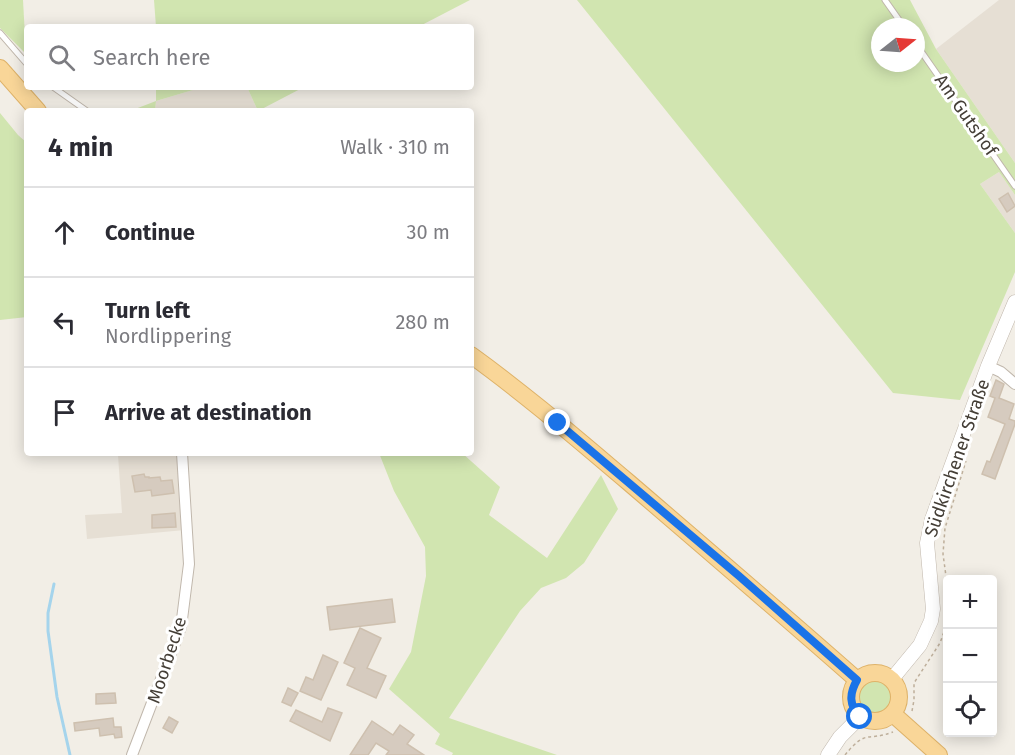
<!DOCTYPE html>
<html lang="en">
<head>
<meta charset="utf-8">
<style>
  :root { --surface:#fff; --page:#f7f7f7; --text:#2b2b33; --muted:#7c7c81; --line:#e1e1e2 }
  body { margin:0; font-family:"Fira Sans",sans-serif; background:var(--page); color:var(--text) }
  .controls { position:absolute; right:18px; bottom:18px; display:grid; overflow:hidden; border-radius:6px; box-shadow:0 3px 15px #0003 }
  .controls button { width:54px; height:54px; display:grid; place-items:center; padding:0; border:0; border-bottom:2px solid var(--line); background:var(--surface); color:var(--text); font:30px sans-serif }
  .compass { position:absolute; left:871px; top:18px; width:54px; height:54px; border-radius:50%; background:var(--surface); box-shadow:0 3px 15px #0003; rotate:73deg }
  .stop { position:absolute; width:18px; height:18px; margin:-14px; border:4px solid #1a73e8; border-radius:50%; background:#fff }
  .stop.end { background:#1a73e8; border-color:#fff; box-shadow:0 2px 6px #0008 }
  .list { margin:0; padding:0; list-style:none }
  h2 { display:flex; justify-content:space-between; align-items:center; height:78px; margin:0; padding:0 24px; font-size:26px }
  h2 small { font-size:20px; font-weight:400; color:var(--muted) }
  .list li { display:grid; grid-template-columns:39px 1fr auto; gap:18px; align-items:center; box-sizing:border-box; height:90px; padding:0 24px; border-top:2px solid var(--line) }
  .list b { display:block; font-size:22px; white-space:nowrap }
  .list p { margin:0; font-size:20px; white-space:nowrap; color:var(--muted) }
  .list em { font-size:20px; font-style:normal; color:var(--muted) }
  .icon { flex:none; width:33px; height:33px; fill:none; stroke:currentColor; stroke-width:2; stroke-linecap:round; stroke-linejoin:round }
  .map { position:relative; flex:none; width:1015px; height:755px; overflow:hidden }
  .search { position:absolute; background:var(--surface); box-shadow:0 3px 15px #0003; left:24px; top:24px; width:450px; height:66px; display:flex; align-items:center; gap:15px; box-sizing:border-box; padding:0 21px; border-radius:6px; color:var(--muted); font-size:22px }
  .panel { position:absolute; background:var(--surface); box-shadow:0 3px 15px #0003; left:24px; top:108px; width:450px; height:348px; border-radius:6px }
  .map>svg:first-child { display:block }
  .residential { fill:#e6dfd4 }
  .green { fill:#d1e5b0; fill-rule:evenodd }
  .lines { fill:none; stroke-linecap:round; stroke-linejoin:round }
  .stream { stroke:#a5d4ec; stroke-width:3 }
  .building { fill:#d6cbbf; stroke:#cec0af; stroke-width:1.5 }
  .service-casing { stroke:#c0b7ac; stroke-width:7 }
  .minor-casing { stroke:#c0b7ac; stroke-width:12 }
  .tertiary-casing { stroke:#c0b7ac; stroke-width:15 }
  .primary-casing { stroke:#deb268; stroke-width:18 }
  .path { stroke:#beaf9b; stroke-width:1.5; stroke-dasharray:3 3; stroke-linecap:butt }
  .service { stroke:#fff; stroke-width:5 }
  .minor { stroke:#fff; stroke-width:10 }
  .tertiary { stroke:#fff; stroke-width:14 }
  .primary { stroke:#f9d698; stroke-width:16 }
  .route { stroke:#1a73e8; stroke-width:8 }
  .labels { text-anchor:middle; stroke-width:6; stroke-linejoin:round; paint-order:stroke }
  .street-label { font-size:18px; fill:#443e36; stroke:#fff }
</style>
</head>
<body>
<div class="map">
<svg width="1015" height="755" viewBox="0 0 1015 755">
  <rect width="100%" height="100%" fill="#f2eee6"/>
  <g class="residential">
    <polygon points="999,0 1015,0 1015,163 936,49"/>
    <polygon points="203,87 247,87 258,111 155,111 156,101"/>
    <polygon points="999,172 1015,195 1015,233 980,184"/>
    <polygon points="145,453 180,453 185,530 87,539 85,515 122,513 118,455"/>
  </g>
  <g class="green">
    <polygon points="0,0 23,0 26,54 0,28"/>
    <polygon points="154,0 470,0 418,27 156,27"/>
    <path d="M577 0H910L936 49 1015 163V195L999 172 980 184 1015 233V272L960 400 893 393ZM880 27H916V63H880Z"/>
    <polygon points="156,87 203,87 156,101 155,111 130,111 156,101"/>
    <polygon points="247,87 304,87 258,111"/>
    <polygon points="0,113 18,135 27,143 27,317 0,320"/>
    <polygon points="379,453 462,453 500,487 489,515 547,558 601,475 618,509 584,563 566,578 541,588 520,611 449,718 557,755 452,755 453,753 435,744 440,734 389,689 411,652 426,576 425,547 394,491"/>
    <circle cx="875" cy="697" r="18"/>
  </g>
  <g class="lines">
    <polyline class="stream" points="54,584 48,613 48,631 57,697 70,755"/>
  </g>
  <g class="building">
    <polygon points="1008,193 1015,206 1007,212 999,199"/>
    <polygon points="996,380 1004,384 999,398 1014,404 1009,419 1015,421 1015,424 995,479 982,474 987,461 990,462 1005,424 988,417 995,398 990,396"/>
    <polygon points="144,474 145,477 149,477 149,478 160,477 161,481 172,480 174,493 152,496 151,490 135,492 132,476"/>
    <polygon points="175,513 176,527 152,528 152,515"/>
    <polygon points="392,599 395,622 330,630 327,607"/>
    <polygon points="360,628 381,638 367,668 386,676 376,698 347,685 355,668 344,663"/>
    <polygon points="323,655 338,662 321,700 300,691 306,677 313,680"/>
    <polygon points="288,688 298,693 291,706 282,702"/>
    <polygon points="115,693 116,703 96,704 96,694"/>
    <polygon points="328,708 342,713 330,741 290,721 296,710 322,722"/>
    <polygon points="169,717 178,722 172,733 163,728"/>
    <polygon points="113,718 114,727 121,727 122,737 115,738 114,734 100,736 99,728 75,731 74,723"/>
    <polygon points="372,721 393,735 400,725 414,735 407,744 424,755 386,755 389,751 376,743 368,755 350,755"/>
  </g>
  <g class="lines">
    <defs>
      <g id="service">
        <polyline points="885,0 904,27"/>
        <polyline points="0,33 27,64"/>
        <polyline points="916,44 1015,186"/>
        <polyline points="53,87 87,111"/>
      </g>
      <g id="minor">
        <polyline points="988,366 1001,372 1015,384"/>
        <polyline points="132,755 181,627 189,564 182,453"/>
      </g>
      <g id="tertiary">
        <polyline points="892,679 920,645 931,621 933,609 927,543 932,519 988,366 1015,302"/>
        <polyline points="828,755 840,737 860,717"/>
      </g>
      <g id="primary">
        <polyline points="0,68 38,111"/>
        <path d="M471 355C525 394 576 438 627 481 704 547 781 613 857 680"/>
        <circle cx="875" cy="697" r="24"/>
        <polyline points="893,714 939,755"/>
      </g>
    </defs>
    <use href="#service" class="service-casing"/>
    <use href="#minor" class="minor-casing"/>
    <use href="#tertiary" class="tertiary-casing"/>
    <use href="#primary" class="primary-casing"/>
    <g class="path">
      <polyline points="948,591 943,554 945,528 966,461"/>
      <polyline points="912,711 914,700 914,683 940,643 948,621"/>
      <path d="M845 755C867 728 867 742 893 732"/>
    </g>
    <use href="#service" class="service"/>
    <use href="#minor" class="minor"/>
    <use href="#tertiary" class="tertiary"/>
    <use href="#primary" class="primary"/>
  </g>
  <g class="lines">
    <path class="route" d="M558 423 739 576 857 680C849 694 849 705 860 717"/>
  </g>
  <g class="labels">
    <g class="street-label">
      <text transform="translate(966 115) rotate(55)" y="6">Am Gutshof</text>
      <text transform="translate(957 458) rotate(-71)" y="6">Südkirchener Straße</text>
      <text transform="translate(167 660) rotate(-72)" y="6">Moorbecke</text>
    </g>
  </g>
</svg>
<div class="controls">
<button>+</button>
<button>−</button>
<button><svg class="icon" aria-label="locate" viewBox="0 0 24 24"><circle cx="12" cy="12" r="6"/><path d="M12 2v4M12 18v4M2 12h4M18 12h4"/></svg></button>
</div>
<svg class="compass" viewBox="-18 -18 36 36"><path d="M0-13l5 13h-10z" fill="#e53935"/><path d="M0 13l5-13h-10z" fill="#7c7c81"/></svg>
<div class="stop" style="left:860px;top:717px"></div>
<div class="stop end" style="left:558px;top:423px"></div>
<div class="search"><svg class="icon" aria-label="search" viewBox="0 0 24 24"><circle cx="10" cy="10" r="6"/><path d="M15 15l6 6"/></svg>Search here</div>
<section class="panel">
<h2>4 min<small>Walk · 310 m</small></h2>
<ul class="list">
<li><svg class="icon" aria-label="ahead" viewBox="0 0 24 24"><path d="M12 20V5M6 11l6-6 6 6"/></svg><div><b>Continue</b></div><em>30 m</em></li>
<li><svg class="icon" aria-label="left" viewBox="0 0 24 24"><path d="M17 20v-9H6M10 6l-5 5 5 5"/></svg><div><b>Turn left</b><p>Nordlippering</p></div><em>280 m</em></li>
<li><svg class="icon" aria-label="arrive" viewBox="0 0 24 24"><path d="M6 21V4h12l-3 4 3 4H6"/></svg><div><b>Arrive at destination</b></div></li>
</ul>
</section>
</div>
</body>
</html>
